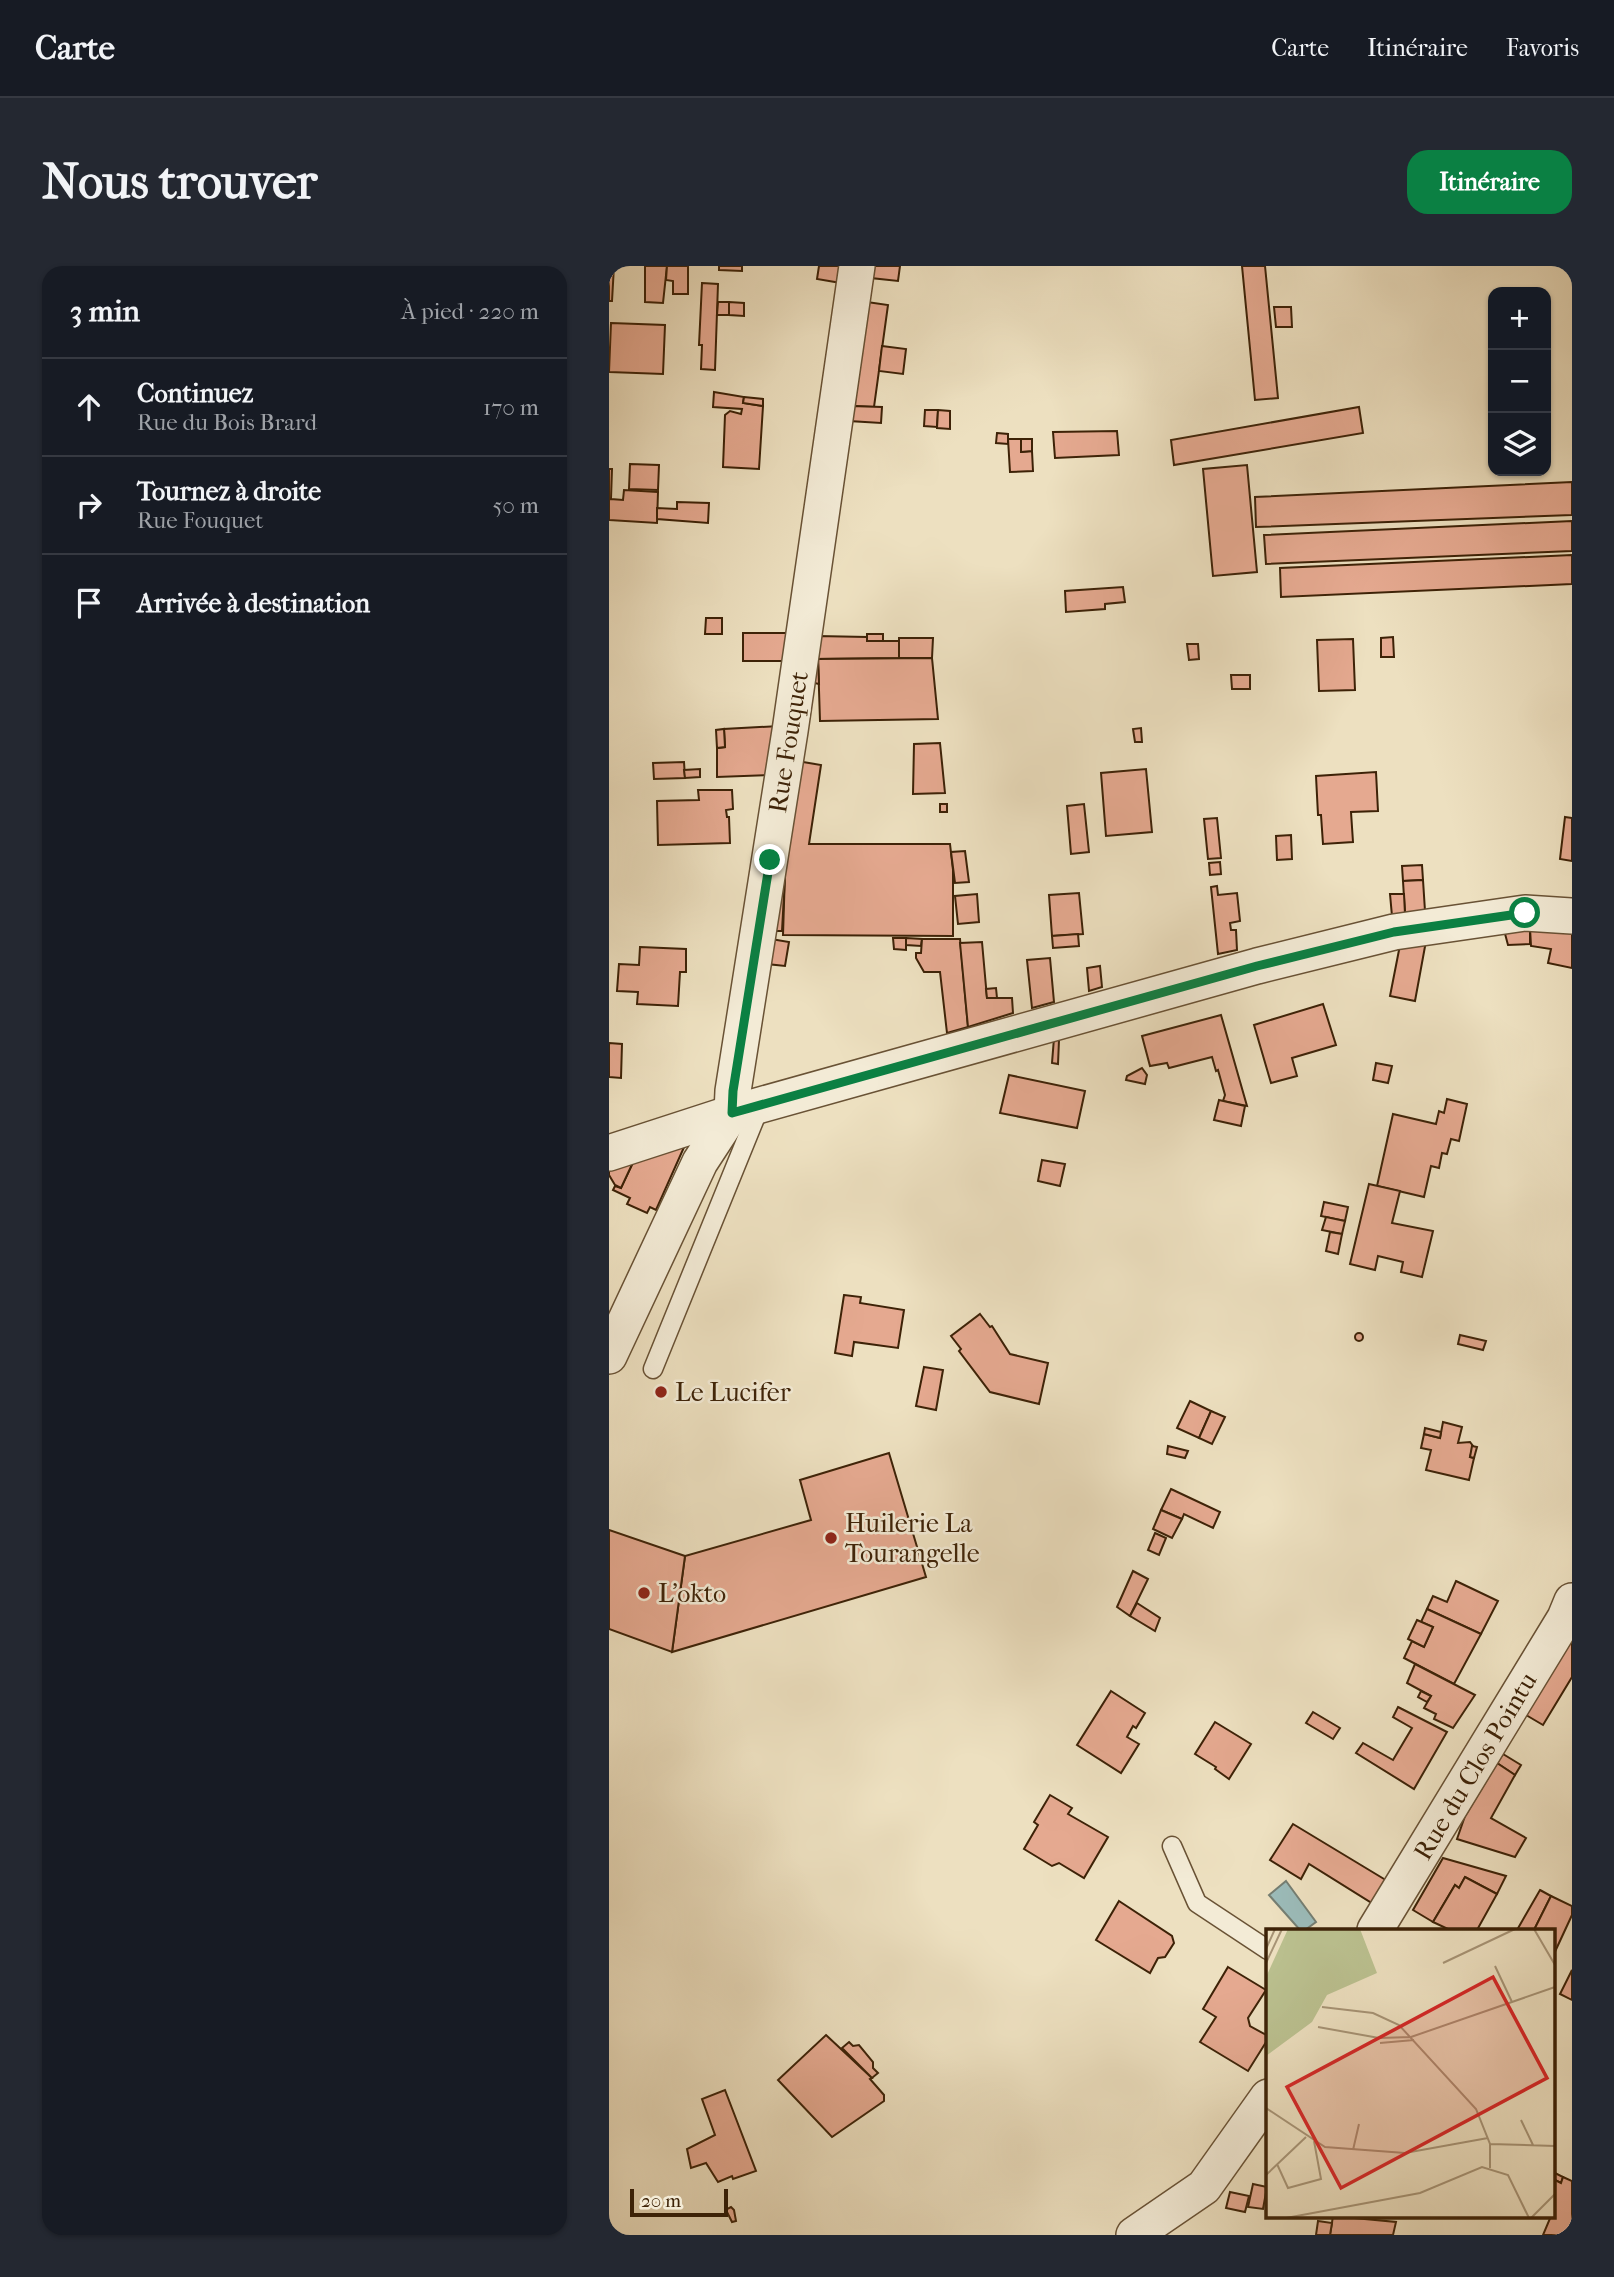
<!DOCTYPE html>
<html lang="fr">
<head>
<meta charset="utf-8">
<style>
  :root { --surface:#171b24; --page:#242831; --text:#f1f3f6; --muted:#9ea1a6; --line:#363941; --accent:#0b8043 }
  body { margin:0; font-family:"IM FELL French Canon",serif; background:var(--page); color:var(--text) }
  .controls { position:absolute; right:21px; top:21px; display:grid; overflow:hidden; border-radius:14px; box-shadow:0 2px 5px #0004 }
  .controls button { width:63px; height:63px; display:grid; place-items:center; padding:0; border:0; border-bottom:2px solid var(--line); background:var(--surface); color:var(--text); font:35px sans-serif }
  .scale { position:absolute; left:21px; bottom:18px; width:98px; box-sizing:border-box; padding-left:7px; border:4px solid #3d2207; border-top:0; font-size:19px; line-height:24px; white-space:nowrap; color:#3d2207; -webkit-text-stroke:5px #f3ebd6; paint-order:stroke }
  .stop { position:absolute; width:21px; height:21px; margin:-16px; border:5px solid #0b8043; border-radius:50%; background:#fff }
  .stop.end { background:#0b8043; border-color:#fff; box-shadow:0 2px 7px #0008 }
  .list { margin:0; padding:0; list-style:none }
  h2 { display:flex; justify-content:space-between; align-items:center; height:91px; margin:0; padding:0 28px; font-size:30px }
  h2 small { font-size:23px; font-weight:400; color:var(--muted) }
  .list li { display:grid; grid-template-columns:46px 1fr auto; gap:21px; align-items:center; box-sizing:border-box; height:98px; padding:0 28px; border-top:2px solid var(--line) }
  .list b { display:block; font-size:26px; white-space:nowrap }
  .list p { margin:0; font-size:23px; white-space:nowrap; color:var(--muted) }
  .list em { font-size:23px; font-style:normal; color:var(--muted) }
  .icon { flex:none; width:38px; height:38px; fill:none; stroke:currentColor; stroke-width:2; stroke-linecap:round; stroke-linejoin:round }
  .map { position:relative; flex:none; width:963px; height:1969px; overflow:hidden; border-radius:21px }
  header { display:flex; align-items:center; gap:42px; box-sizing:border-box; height:98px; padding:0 35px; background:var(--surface); border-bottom:2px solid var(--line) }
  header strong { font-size:33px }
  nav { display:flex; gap:38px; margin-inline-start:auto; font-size:24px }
  .intro { display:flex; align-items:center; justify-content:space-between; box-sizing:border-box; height:168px; padding:0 42px }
  h1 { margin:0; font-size:49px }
  .button { padding:18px 32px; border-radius:21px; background:var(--accent); color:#fff; font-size:24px; font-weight:700 }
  main { display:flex; gap:42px; padding:0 42px }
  aside { flex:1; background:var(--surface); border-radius:21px; box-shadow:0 2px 5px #0004 }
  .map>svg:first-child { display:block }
  .water { fill:#9bbbb9; stroke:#757e72; stroke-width:2 }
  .building { fill:#e5a990; stroke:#3d2207; stroke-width:2 }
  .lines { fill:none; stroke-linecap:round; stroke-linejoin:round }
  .service-casing { stroke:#695235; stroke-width:21 }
  .minor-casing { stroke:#695235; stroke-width:38 }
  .service { stroke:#f3ebd6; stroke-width:18 }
  .minor { stroke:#f3ebd6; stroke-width:35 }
  .route { stroke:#0b8043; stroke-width:9 }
  .poi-dot { fill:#8f2418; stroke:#f3ebd6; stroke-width:2.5 }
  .labels { text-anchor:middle; stroke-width:5; stroke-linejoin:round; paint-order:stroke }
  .street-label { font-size:26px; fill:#3d2207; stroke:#f3ebd6 }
  .poi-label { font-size:26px; fill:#3d2207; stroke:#f3ebd6; text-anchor:start }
  .inset-road { fill:none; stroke:#a79476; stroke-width:2 }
  .view { fill:#d62828; fill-opacity:0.15; stroke:#d62828; stroke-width:3.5 }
  .inset-edge { fill:none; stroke:#3d2207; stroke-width:3.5 }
</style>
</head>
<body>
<header>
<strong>Carte</strong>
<nav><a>Carte</a><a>Itinéraire</a><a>Favoris</a></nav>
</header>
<div class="intro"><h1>Nous trouver</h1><a class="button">Itinéraire</a></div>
<main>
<aside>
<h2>3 min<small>À pied · 220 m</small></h2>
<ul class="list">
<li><svg class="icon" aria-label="ahead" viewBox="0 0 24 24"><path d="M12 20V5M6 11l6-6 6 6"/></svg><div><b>Continuez</b><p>Rue du Bois Brard</p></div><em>170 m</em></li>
<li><svg class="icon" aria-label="right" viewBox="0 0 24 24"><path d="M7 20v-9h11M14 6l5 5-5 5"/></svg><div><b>Tournez à droite</b><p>Rue Fouquet</p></div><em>50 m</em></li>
<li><svg class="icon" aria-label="arrive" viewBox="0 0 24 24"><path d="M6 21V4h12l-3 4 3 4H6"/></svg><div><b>Arrivée à destination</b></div></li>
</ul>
</aside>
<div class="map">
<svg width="963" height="1969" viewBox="0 0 963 1969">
  <rect width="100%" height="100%" fill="#ede0c0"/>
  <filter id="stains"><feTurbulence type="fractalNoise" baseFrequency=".00286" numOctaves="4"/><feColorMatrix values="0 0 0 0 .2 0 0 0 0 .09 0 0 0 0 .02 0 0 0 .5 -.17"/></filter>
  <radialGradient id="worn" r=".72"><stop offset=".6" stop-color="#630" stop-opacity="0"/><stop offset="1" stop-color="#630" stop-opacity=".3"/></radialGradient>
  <polygon class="water" points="677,1615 707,1656 696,1664 691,1664 660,1629"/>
  <g class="building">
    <polygon points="0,0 5,0 3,35 0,35"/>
    <polygon points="36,0 58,0 54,37 36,36"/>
    <polygon points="58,0 79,0 79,28 64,28 64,15 57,14"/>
    <polygon points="110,0 133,0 133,5 110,4"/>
    <polygon points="210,0 234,0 232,17 208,13"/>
    <polygon points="263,0 291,0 289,15 262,12"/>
    <polygon points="633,0 656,0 669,132 646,134"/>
    <polygon points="93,17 109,18 106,104 92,103 93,79 90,79"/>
    <polygon points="109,36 120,36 120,49 108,49"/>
    <polygon points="120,36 135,37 135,50 120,49"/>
    <polygon points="258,36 279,39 265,141 242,140"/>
    <polygon points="665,41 682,41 683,61 667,61"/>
    <polygon points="2,57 56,59 54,108 0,106"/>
    <polygon points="273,80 297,83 294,108 270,105"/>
    <polygon points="105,126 135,131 134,137 154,140 150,203 114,201 116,149 121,145 132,148 133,143 104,141"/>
    <polygon points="135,131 154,133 154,140 134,137"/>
    <polygon points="242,140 273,141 272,157 240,155"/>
    <polygon points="750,141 754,167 565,199 562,174"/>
    <polygon points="316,144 329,144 328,161 315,160"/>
    <polygon points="329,144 341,145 341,163 328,162"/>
    <polygon points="508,165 510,189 446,192 444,166"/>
    <polygon points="388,167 399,168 399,178 387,177"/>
    <polygon points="399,173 412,173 412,186 423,185 424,205 401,206"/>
    <polygon points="412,173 423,173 423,185 412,186"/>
    <polygon points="21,198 50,199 49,224 20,223"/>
    <polygon points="638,199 648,306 604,310 594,203"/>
    <polygon points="0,203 3,203 2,233 14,234 15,224 49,226 48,257 0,254"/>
    <polygon points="963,216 963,249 647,261 646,231"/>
    <polygon points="68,236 100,237 99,257 48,253 48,242 68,243"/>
    <polygon points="963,255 963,285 657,298 655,269"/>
    <polygon points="963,289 963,318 672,331 671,302"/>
    <polygon points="514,321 516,336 496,338 496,343 457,346 456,325"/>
    <polygon points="97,352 113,352 113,368 96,368"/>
    <polygon points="134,367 184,367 180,395 134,395"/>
    <rect x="258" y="368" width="16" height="7"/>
    <polygon points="208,370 258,371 258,375 291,375 290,392 204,393"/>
    <polygon points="784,371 785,391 772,391 772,372"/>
    <polygon points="290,372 324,372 323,392 290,392"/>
    <polygon points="744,373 746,424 710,425 708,374"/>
    <polygon points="578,378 589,378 590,393 580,394"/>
    <polygon points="323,392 329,453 211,455 209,393"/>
    <polygon points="204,393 209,393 210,418 201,416"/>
    <polygon points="622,409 641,409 641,423 623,423"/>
    <polygon points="170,460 162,509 108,511 108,482 116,481 115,463"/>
    <polygon points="532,462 533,476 526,476 524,463"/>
    <polygon points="115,463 116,481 108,482 107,464"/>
    <polygon points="331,477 336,527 304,528 305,478"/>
    <polygon points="188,495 212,499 200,578 341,578 344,604 344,670 174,669 177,574"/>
    <polygon points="75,496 76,512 45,513 44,497"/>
    <polygon points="91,503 91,511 76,512 75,504"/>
    <polygon points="537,503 543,566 497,570 492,507"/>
    <polygon points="767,506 769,545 742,546 744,576 714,578 712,549 709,549 707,510"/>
    <polygon points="89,524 123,524 124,543 117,544 118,551 120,551 121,577 49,579 48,535 90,534"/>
    <rect x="331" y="538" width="7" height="8"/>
    <polygon points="475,538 480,586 462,588 458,540"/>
    <polygon points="956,551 963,552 963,595 951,593"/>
    <polygon points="608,552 612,592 599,593 595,553"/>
    <polygon points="682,569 683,593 668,594 667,570"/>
    <polygon points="356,585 360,616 346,617 342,586"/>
    <polygon points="611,596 612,608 601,609 600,597"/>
    <polygon points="813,599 814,614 794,615 793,600"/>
    <polygon points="176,610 173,665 163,665"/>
    <polygon points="814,614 816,645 796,648 794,615"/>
    <polygon points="608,620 609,629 628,627 631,655 621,657 622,664 627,664 628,684 609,688 602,621"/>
    <polygon points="470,627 474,668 443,670 440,629"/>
    <polygon points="368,628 370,656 349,658 346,630"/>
    <polygon points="781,628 795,628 796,648 783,650"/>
    <polygon points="921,662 921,678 899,679 895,664"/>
    <polygon points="921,662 963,665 963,702 939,697 942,683 922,680"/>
    <polygon points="469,668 470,680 444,682 443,670"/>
    <polygon points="284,672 297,672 297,684 285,683"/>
    <polygon points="297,672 313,673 312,680 297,679"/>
    <polygon points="162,673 180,676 176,700 158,698"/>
    <polygon points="313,673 351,673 359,761 338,767 331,706 315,706 307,692 307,687 312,687"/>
    <polygon points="817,675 806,735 781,730 791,679"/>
    <polygon points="373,676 378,732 403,732 404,747 359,761 351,677"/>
    <polygon points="31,681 77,683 77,706 71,706 69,740 28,738 29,726 8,725 10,698 30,699"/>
    <polygon points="441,692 445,736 423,742 418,694"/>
    <polygon points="491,700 493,721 480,725 478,702"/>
    <polygon points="387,722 388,732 378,732 377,723"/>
    <polygon points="714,738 727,779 683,792 688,810 662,817 645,759"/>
    <polygon points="612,749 638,840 614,835 616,829 609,804 607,805 603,791 560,802 558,797 541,800 533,770"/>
    <polygon points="445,772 450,774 449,798 443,797"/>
    <polygon points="0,777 13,778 12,812 0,811"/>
    <polygon points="767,797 783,800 779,817 764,814"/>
    <polygon points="533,802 538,809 536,818 517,814 518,810"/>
    <polygon points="400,809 476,825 468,862 391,847"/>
    <polygon points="838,833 858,838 850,875 842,873 838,888 833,887 830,902 822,900 815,931 768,920 784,848 827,858 830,845 835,847"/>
    <polygon points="610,834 636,840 632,860 605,854"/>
    <polygon points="76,879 47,944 41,941 38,947 18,938 21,932 4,924 6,920 12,922 27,890"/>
    <polygon points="27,890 12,922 6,919 0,909 0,900"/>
    <polygon points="433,894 456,898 451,920 429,915"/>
    <polygon points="760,918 791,925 783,957 824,965 813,1011 792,1006 794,996 769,990 766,1004 741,998"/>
    <polygon points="715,936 739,941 736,955 712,950"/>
    <polygon points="717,951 736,955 733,968 713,964"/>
    <polygon points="721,966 733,968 729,988 717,985"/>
    <polygon points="235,1029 252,1031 251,1037 295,1044 289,1082 245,1076 243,1090 226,1087"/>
    <polygon points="371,1048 381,1061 383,1060 401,1088 439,1097 430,1138 381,1126 350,1085 352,1083 342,1070"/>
    <circle cx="750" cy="1071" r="4"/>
    <polygon points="851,1069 877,1075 874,1084 849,1078"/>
    <polygon points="315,1101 334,1104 327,1144 307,1140"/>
    <polygon points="581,1135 602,1145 590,1172 568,1162"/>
    <polygon points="602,1145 616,1151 603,1178 590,1172"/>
    <polygon points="834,1156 853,1161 849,1177 861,1176 864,1180 861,1191 865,1192 860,1214 817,1204 822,1184 812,1182 815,1168 831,1172"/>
    <polygon points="816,1162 832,1166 831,1172 815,1168"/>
    <polygon points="559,1180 579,1185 576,1192 558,1188"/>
    <polygon points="863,1180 868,1181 865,1192 861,1191"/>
    <polygon points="280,1187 317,1311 63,1386 76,1290 202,1254 191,1214"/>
    <polygon points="562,1223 611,1246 604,1262 575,1248 573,1253 552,1244"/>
    <polygon points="552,1244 573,1253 563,1272 544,1263"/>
    <polygon points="0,1264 76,1290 63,1386 0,1363"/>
    <polygon points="546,1267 557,1272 550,1289 539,1284"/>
    <polygon points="524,1305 539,1313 521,1350 508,1341"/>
    <polygon points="847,1315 889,1335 872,1368 818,1343 824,1330 838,1336"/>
    <polygon points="528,1337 551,1352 546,1365 521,1350"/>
    <polygon points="818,1343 872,1368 845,1418 795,1392 803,1375 815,1381 824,1361 812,1356"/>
    <polygon points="808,1354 824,1361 815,1381 799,1373"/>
    <polygon points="963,1372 963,1411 934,1459 917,1449"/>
    <polygon points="806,1398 866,1429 844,1462 825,1453 827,1448 815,1442 822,1430 798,1417"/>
    <polygon points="502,1425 536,1447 527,1462 524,1460 518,1471 530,1478 512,1507 468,1479"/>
    <polygon points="812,1425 822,1430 818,1436 809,1431"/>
    <polygon points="789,1441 838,1466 805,1523 747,1487 754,1477 784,1494 803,1462 784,1451"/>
    <polygon points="704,1446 731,1462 724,1473 697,1457"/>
    <polygon points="606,1456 642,1478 620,1513 606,1503 607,1501 586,1488"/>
    <polygon points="894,1488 912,1499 906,1509 888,1497"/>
    <polygon points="888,1497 906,1509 882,1552 917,1572 906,1591 848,1573 856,1550"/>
    <polygon points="441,1529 463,1542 459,1548 499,1571 475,1612 450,1597 443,1600 415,1583 429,1559 425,1556"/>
    <polygon points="684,1558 780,1616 766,1639 700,1598 692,1613 661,1594"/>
    <polygon points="834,1592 897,1610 888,1628 856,1611 850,1622 846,1619 824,1656 804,1644"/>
    <polygon points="856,1611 888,1628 868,1664 841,1664 824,1656 846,1619 850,1622"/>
    <polygon points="931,1624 942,1630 925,1664 908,1664"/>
    <polygon points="942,1630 963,1640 963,1649 944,1690 944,1664 925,1664"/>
    <polygon points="510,1635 563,1670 565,1677 556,1691 549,1692 541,1707 487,1674"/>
    <polygon points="619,1701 657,1724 639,1752 641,1760 659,1770 659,1773 639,1805 591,1776 607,1751 594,1743"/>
    <polygon points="963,1704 963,1734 951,1728"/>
    <polygon points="217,1769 263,1812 261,1813 275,1829 275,1835 223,1871 169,1814"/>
    <polygon points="240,1776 244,1780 250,1779 264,1796 264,1802 269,1807 263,1812 233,1782"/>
    <polygon points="116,1824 147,1905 124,1913 123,1910 109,1916 97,1897 82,1902 78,1883 106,1869 93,1833"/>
    <polygon points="944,1906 954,1911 952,1917 944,1913"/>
    <polygon points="954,1911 963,1915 963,1964 961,1969 934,1969 942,1950 944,1950 944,1913 952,1917"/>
    <polygon points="644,1918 658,1921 654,1943 639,1941"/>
    <polygon points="621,1926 640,1930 636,1946 617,1942"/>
    <polygon points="122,1941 125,1944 127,1955 123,1956 118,1946 118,1943"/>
    <polygon points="724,1950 787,1956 784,1969 721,1969"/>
    <polygon points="709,1955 723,1957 721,1969 707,1969"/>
  </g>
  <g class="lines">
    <defs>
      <g id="service">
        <polyline points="44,1103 151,840"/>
        <polyline points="563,1580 588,1637 659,1684"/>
      </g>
      <g id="minor">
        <polyline points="0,887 123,847 648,700 785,666 916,647 963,650"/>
        <polyline points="0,1090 91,896 123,847 124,825 181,465 248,0"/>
        <polyline points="766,1664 956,1352 963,1335"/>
        <polyline points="525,1969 595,1921 659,1831"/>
      </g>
    </defs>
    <use href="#service" class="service-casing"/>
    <use href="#minor" class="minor-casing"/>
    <use href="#service" class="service"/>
    <use href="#minor" class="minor"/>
  </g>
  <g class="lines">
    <polyline class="route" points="161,594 124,825 123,847 648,700 785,666 916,647"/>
  </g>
  <g class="poi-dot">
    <circle cx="52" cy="1126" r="7"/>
    <circle cx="222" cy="1272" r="7"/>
    <circle cx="35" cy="1327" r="7"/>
  </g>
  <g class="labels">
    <g class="street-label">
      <text transform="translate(179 476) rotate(-81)" y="9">Rue Fouquet</text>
      <text transform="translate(866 1500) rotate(-59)" y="9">Rue du Clos Pointu</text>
    </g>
    <g class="poi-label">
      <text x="66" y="1135">Le Lucifer</text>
      <text x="236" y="1266">Huilerie La<tspan x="236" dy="30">Tourangelle</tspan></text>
      <text x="49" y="1336">L'okto</text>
    </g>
  </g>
  <g transform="translate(657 1663)">
    <rect width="289" height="289" fill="#ede0c0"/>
    <path d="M22 0H94L111 44 61 66 46 93 0 127V48Z" fill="#bbc190"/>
    <path class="inset-road" d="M268 0 289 36M0 20 9 0M0 34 16 0M177 34 249 0M229 37 246 73M56 78 107 84 133 96 210 180 224 215V239M52 98 113 109 145 108 289 58M114 114 148 111M0 179 59 218 139 224 222 209M255 191 267 216M224 215 289 217M87 221 93 195M11 235 22 259 55 250 48 212M0 246 40 208M20 289 154 264 216 238 242 246 263 289M265 289 289 265"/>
    <path class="view" d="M227 48 281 149 75 259 21 158Z"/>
    <rect width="289" height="289" class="inset-edge"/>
  </g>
  <rect width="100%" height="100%" filter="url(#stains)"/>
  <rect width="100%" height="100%" fill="url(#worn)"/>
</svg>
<div class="controls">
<button>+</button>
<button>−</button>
<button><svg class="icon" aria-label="layers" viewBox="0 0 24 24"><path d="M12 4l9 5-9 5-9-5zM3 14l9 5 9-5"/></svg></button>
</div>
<div class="scale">20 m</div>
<div class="stop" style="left:916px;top:647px"></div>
<div class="stop end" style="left:161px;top:594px"></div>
</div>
</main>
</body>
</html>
